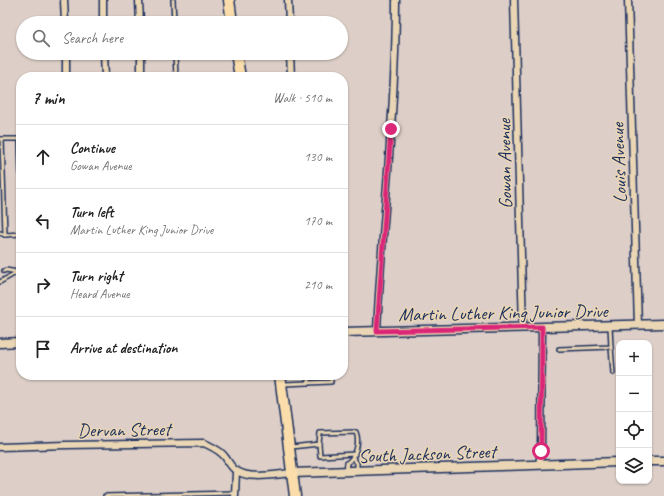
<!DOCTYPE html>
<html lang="en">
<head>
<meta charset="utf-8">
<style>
  :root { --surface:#fff; --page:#f2f2f2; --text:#222; --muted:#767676; --line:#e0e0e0 }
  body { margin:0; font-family:Caveat,sans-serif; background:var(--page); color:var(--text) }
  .controls { position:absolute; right:12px; bottom:12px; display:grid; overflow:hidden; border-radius:8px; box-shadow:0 1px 3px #0004 }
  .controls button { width:36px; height:36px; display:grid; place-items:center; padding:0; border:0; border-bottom:1px solid var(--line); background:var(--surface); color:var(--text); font:20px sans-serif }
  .stop { position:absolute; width:12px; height:12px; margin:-9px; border:3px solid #db2777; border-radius:50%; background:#fff }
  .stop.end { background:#db2777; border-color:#fff; box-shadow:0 1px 4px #0008 }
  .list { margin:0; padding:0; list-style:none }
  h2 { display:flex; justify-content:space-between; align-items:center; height:52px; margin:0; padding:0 16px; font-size:17px }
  h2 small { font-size:13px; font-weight:400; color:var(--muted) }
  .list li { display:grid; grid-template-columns:26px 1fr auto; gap:12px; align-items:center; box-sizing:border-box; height:64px; padding:0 16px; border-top:1px solid var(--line) }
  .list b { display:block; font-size:15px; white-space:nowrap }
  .list p { margin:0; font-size:13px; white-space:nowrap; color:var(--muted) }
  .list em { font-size:13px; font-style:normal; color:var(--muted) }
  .icon { flex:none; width:22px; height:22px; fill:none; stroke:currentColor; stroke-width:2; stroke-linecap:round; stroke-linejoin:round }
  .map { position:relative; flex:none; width:664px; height:496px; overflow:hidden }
  .search { position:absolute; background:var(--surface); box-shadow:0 1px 3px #0004; left:16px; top:16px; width:332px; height:44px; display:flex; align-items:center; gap:10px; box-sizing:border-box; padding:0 14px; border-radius:22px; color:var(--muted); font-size:15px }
  .panel { position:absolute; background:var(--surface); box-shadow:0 1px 3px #0004; left:16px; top:72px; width:332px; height:308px; border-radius:16px }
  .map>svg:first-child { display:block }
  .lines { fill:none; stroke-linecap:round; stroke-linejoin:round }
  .service-casing { stroke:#1b2f5e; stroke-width:6 }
  .minor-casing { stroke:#1b2f5e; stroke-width:9 }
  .tertiary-casing { stroke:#1b2f5e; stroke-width:11 }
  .primary-casing { stroke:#1b2f5e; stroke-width:13 }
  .service { stroke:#ead6b4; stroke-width:3 }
  .minor { stroke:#ead6b4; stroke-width:6 }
  .tertiary { stroke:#ead6b4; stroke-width:8 }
  .primary { stroke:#faddab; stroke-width:10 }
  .route { stroke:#db2777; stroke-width:5 }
  .labels { text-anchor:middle; stroke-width:3; stroke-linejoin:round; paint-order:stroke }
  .street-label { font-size:19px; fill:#1b2f5e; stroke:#ead6b4 }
</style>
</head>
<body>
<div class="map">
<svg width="664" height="496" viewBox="0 0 664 496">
  <rect width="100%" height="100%" fill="#ddcfc7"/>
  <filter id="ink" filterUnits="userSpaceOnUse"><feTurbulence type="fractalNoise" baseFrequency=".025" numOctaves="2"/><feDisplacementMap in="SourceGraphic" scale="8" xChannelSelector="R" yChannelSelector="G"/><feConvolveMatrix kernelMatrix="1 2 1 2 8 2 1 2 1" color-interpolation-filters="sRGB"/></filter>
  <g filter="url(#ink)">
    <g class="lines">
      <defs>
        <g id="service">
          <polyline points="173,0 174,23"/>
          <polyline points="175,53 176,77"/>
          <polyline points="0,139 20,139 21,173"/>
          <polyline points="2,139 5,235"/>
          <polyline points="0,233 5,235 21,234"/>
          <polyline points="4,271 6,270 17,272"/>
          <polyline points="0,282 21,270"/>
          <polyline points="611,347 613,373"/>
          <polyline points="559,349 611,347 610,326"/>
          <polyline points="309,375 309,383"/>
          <polyline points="284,384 331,382 331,375"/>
          <path d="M319 444 320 433 356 432C360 443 356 456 347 463L346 470"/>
          <polyline points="291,447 319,444 320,456 355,454"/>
          <polyline points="353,458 357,463 357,471"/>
          <polyline points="105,496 235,493"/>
        </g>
        <g id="minor">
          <polyline points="64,0 65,23"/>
          <polyline points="103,0 103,23"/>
          <polyline points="139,0 140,23"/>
          <polyline points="288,0 289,23"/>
          <polyline points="514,0 523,328"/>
          <polyline points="628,0 638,325"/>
          <polyline points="66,53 66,77"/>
          <polyline points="104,53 105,77"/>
          <polyline points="141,53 141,77"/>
          <polyline points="290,53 291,77"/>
          <path d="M377 331C382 221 396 111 396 0"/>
          <path d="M0 447 66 445 204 443C212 447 220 450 225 457 229 462 231 468 237 471 251 480 276 474 292 473"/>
          <polyline points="539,465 541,451 542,327"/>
          <polyline points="235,496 236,471"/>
        </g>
        <g id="tertiary">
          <polyline points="343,332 664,324"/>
          <polyline points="0,343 21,342"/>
          <polyline points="649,461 664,461"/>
          <polyline points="292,473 619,462"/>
        </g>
        <g id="primary">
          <polyline points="229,0 232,23"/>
          <polyline points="236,53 240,77"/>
          <polyline points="280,375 295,496"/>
        </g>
      </defs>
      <use href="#service" class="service-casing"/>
      <use href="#minor" class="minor-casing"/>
      <use href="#tertiary" class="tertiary-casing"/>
      <use href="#primary" class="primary-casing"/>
      <use href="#service" class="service"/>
      <use href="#minor" class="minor"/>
      <use href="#tertiary" class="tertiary"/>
      <use href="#primary" class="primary"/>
    </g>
  </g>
  <g class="lines" filter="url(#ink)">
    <polyline class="route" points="391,129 377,331 542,327 541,451"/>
  </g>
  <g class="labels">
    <g class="street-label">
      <text transform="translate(618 163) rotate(-92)" y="7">Louis Avenue</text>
      <text transform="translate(504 164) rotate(-91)" y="7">Gowan Avenue</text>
      <text transform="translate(503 312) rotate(-1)" y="7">Martin Luther King Junior Drive</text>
      <text transform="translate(124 429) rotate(-1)" y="7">Dervan Street</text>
      <text transform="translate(427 453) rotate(-2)" y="7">South Jackson Street</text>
    </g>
  </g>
</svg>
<div class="controls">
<button>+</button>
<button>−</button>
<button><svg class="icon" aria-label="locate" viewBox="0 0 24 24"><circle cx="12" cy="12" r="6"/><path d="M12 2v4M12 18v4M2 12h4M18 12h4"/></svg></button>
<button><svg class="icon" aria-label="layers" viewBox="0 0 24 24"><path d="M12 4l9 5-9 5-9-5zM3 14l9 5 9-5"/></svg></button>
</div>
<div class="stop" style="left:541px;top:451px"></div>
<div class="stop end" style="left:391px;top:129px"></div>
<div class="search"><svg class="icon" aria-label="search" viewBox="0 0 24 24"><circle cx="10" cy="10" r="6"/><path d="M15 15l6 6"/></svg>Search here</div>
<section class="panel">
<h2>7 min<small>Walk · 510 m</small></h2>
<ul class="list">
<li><svg class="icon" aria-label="ahead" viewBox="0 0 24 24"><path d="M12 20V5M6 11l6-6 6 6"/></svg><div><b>Continue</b><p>Gowan Avenue</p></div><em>130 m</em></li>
<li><svg class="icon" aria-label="left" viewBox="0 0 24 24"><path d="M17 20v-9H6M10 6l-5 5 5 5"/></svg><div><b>Turn left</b><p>Martin Luther King Junior Drive</p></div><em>170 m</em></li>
<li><svg class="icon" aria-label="right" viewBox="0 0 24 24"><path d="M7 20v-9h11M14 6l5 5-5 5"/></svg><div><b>Turn right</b><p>Heard Avenue</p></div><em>210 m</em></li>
<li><svg class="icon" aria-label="arrive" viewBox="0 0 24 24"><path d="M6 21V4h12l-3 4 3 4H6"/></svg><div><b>Arrive at destination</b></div></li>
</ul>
</section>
</div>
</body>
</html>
